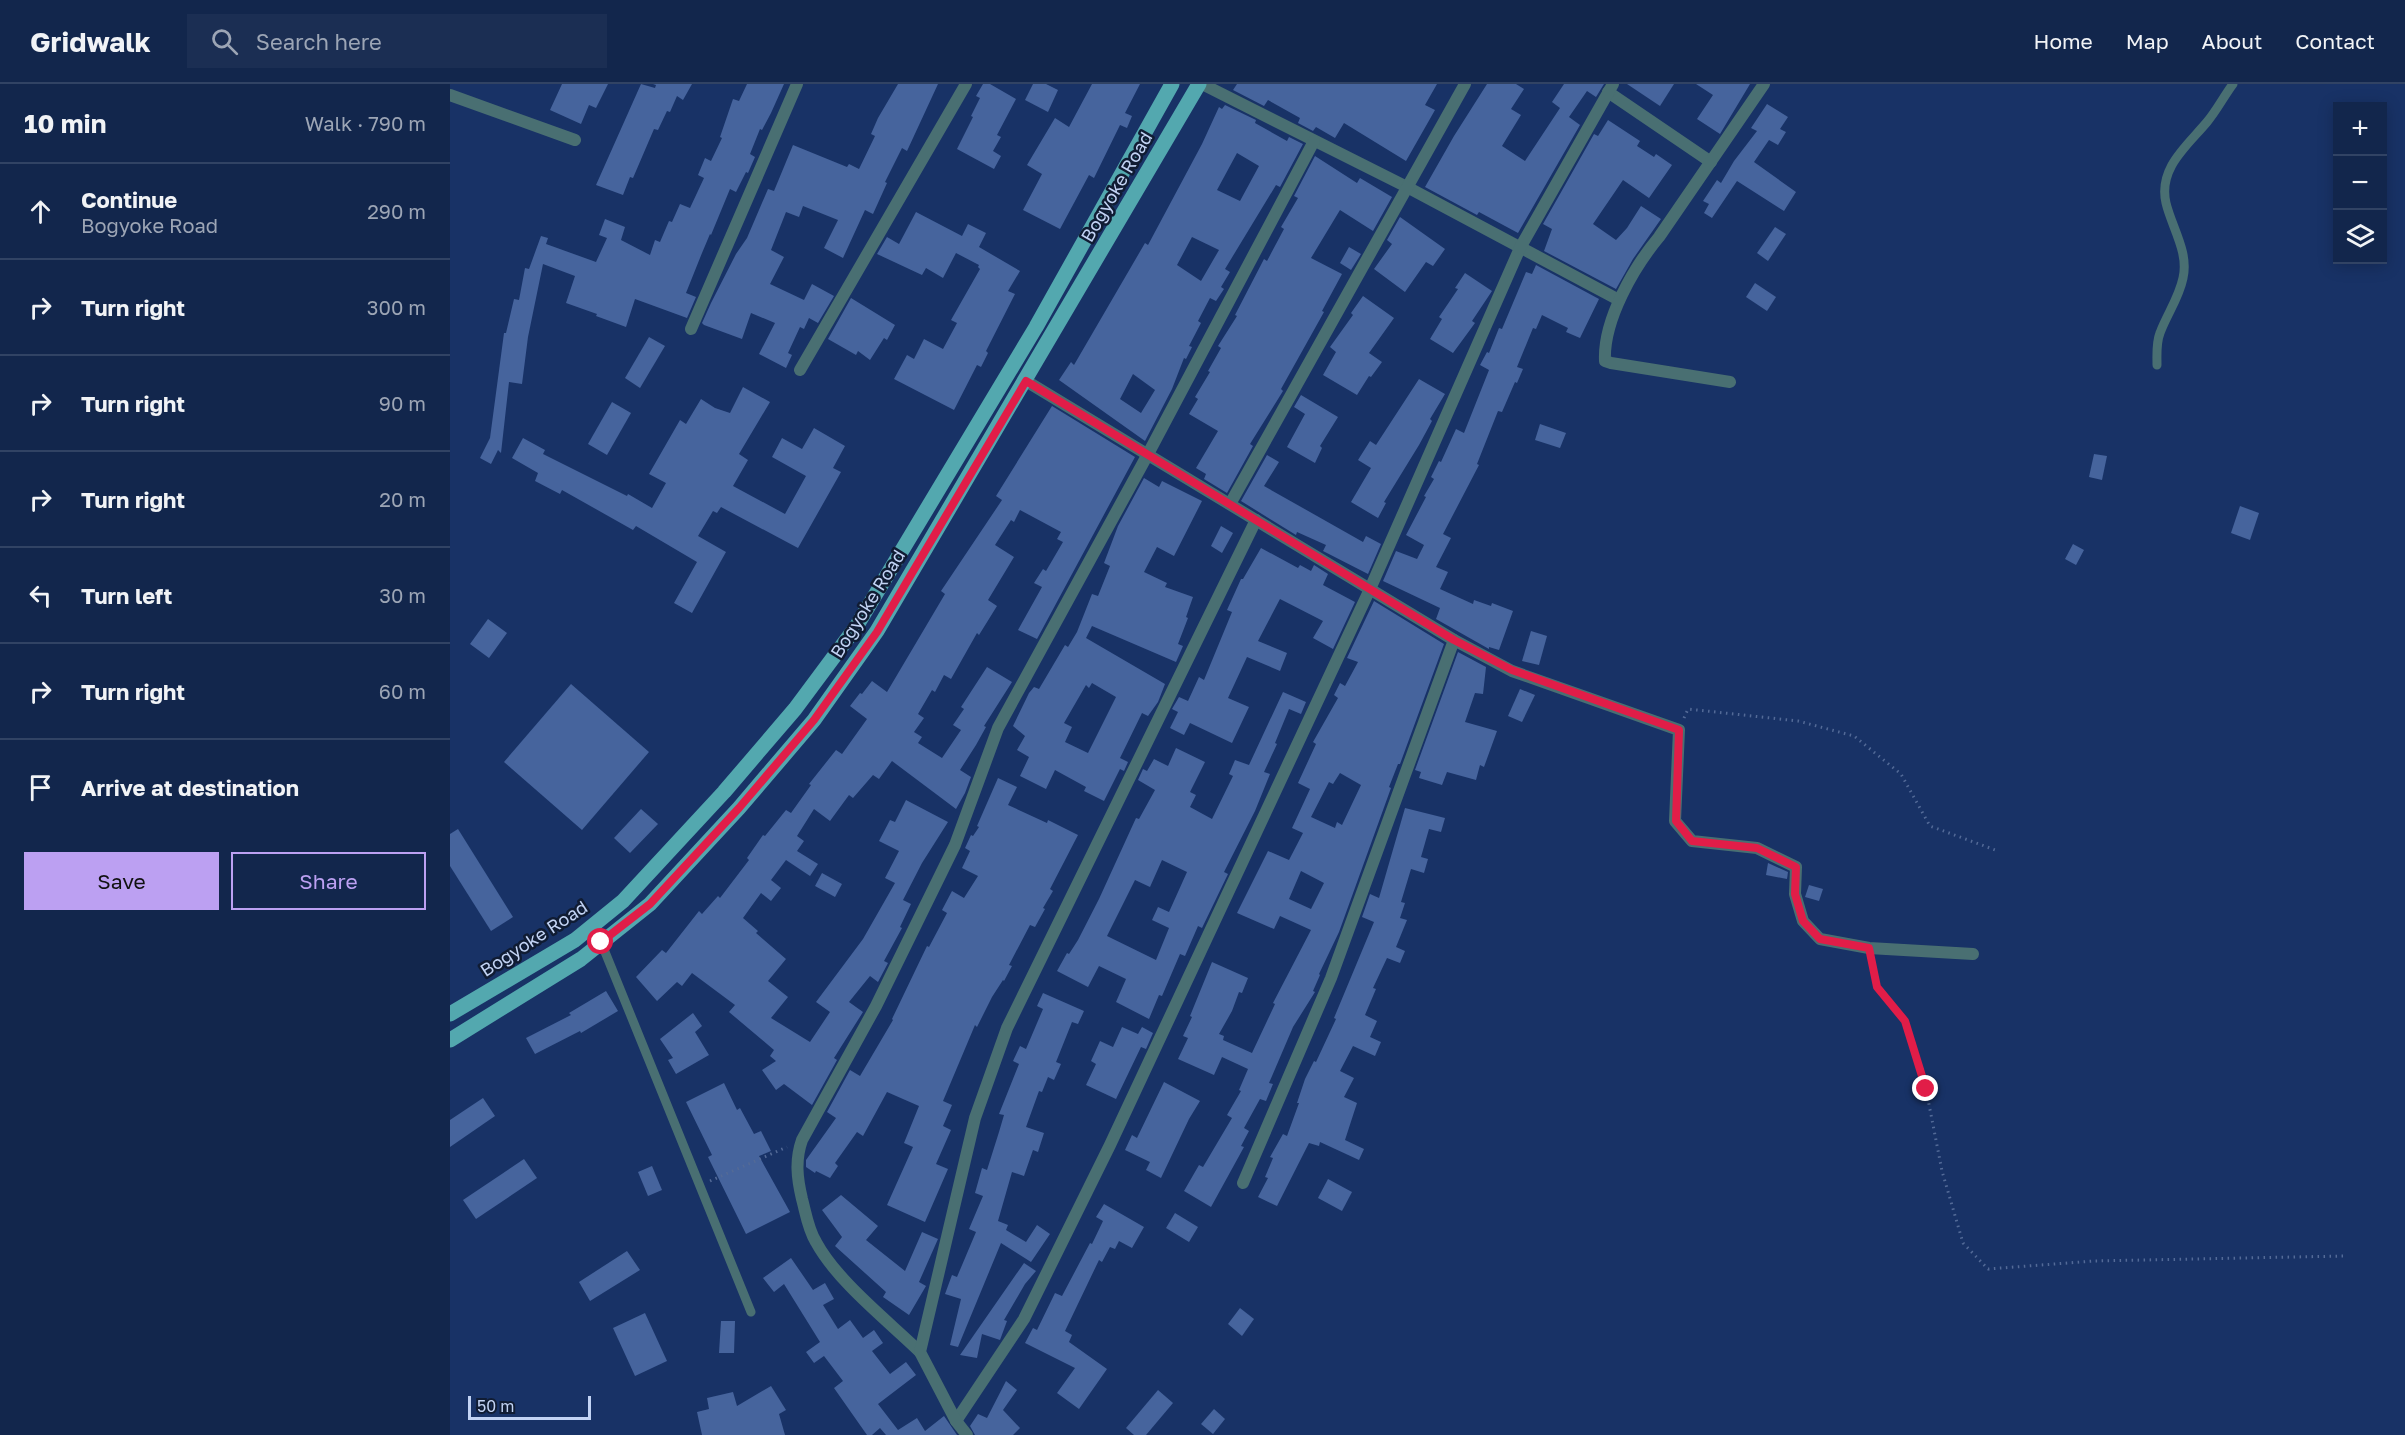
<!DOCTYPE html>
<html lang="en">
<head>
<meta charset="utf-8">
<style>
  :root { --surface:#12264c; --page:#1b2e53; --text:#f1f3f6; --muted:#9ca5b5; --line:#314364; --accent:#bca0f2 }
  body { margin:0; font-family:"Golos Text",sans-serif; background:var(--page); color:var(--text) }
  .controls { position:absolute; right:18px; top:18px; display:grid; overflow:hidden; border-radius:0px; box-shadow:0 3px 15px #0003 }
  .controls button { width:54px; height:54px; display:grid; place-items:center; padding:0; border:0; border-bottom:2px solid var(--line); background:var(--surface); color:var(--text); font:30px sans-serif }
  .scale { position:absolute; left:18px; bottom:15px; width:123px; box-sizing:border-box; padding-left:6px; border:3px solid #c2d3f4; border-top:0; font-size:16px; line-height:21px; white-space:nowrap; color:#c2d3f4; -webkit-text-stroke:4px #101c33; paint-order:stroke }
  .stop { position:absolute; width:18px; height:18px; margin:-14px; border:4px solid #e11d48; border-radius:50%; background:#fff }
  .stop.end { background:#e11d48; border-color:#fff; box-shadow:0 2px 6px #0008 }
  .list { margin:0; padding:0; list-style:none }
  h2 { display:flex; justify-content:space-between; align-items:center; height:78px; margin:0; padding:0 24px; font-size:26px }
  h2 small { font-size:20px; font-weight:400; color:var(--muted) }
  .list li { display:grid; grid-template-columns:39px 1fr auto; gap:18px; align-items:center; box-sizing:border-box; height:96px; padding:0 24px; border-top:2px solid var(--line) }
  .list b { display:block; font-size:22px; white-space:nowrap }
  .list p { margin:0; font-size:20px; white-space:nowrap; color:var(--muted) }
  .list em { font-size:20px; font-style:normal; color:var(--muted) }
  .actions { display:flex; gap:12px; padding:18px 24px }
  .actions a { flex:1; padding:14px 0; border:2px solid var(--accent); border-radius:0px; text-align:center; font-size:21px; color:var(--accent) }
  .actions .main { background:var(--accent); color:#111 }
  .icon { flex:none; width:33px; height:33px; fill:none; stroke:currentColor; stroke-width:2; stroke-linecap:round; stroke-linejoin:round }
  .map { position:relative; flex:none; width:1955px; height:1351px; overflow:hidden }
  header { display:flex; align-items:center; gap:36px; box-sizing:border-box; height:84px; padding:0 30px; background:var(--surface); border-bottom:2px solid var(--line) }
  header strong { font-size:28px }
  nav { display:flex; gap:33px; margin-inline-start:auto; font-size:21px }
  .search { width:420px; height:54px; background:var(--page); display:flex; align-items:center; gap:15px; box-sizing:border-box; padding:0 21px; border-radius:0px; color:var(--muted); font-size:22px }
  main { display:flex }
  aside { flex:1; background:var(--surface) }
  .map>svg:first-child { display:block }
  .building { fill:#46649d; fill-rule:evenodd }
  .lines { fill:none; stroke-linecap:round; stroke-linejoin:round }
  .path { stroke:#536a97; stroke-width:3; stroke-dasharray:1.5 4.5; stroke-linecap:butt }
  .service { stroke:#496f72; stroke-width:9 }
  .minor { stroke:#496f72; stroke-width:12 }
  .primary { stroke:#53a8af; stroke-width:15 }
  .route { stroke:#e11d48; stroke-width:8 }
  .labels { text-anchor:middle; stroke-width:5; stroke-linejoin:round; paint-order:stroke }
  .street-label { font-size:18px; fill:#c2d3f4; stroke:#101c33 }
</style>
</head>
<body>
<header>
<strong>Gridwalk</strong>
<div class="search"><svg class="icon" aria-label="search" viewBox="0 0 24 24"><circle cx="10" cy="10" r="6"/><path d="M15 15l6 6"/></svg>Search here</div>
<nav><a>Home</a><a>Map</a><a>About</a><a>Contact</a></nav>
</header>
<main>
<aside>
<h2>10 min<small>Walk · 790 m</small></h2>
<ul class="list">
<li><svg class="icon" aria-label="ahead" viewBox="0 0 24 24"><path d="M12 20V5M6 11l6-6 6 6"/></svg><div><b>Continue</b><p>Bogyoke Road</p></div><em>290 m</em></li>
<li><svg class="icon" aria-label="right" viewBox="0 0 24 24"><path d="M7 20v-9h11M14 6l5 5-5 5"/></svg><div><b>Turn right</b></div><em>300 m</em></li>
<li><svg class="icon" aria-label="right" viewBox="0 0 24 24"><path d="M7 20v-9h11M14 6l5 5-5 5"/></svg><div><b>Turn right</b></div><em>90 m</em></li>
<li><svg class="icon" aria-label="right" viewBox="0 0 24 24"><path d="M7 20v-9h11M14 6l5 5-5 5"/></svg><div><b>Turn right</b></div><em>20 m</em></li>
<li><svg class="icon" aria-label="left" viewBox="0 0 24 24"><path d="M17 20v-9H6M10 6l-5 5 5 5"/></svg><div><b>Turn left</b></div><em>30 m</em></li>
<li><svg class="icon" aria-label="right" viewBox="0 0 24 24"><path d="M7 20v-9h11M14 6l5 5-5 5"/></svg><div><b>Turn right</b></div><em>60 m</em></li>
<li><svg class="icon" aria-label="arrive" viewBox="0 0 24 24"><path d="M6 21V4h12l-3 4 3 4H6"/></svg><div><b>Arrive at destination</b></div></li>
</ul>
<div class="actions"><a class="main">Save</a><a>Share</a></div>
</aside>
<div class="map">
<svg width="1955" height="1351" viewBox="0 0 1955 1351">
  <rect width="100%" height="100%" fill="#183266"/>
  <g class="building">
    <polygon points="112,0 158,0 146,24 139,21 131,40 100,26"/>
    <polygon points="191,0 205,4 206,1 203,0 242,0 233,16 227,12 220,28 217,27 208,46 204,45 183,94 180,93 173,111 146,101"/>
    <polygon points="297,0 334,0 321,29 312,46 310,45 300,70 305,73 298,89 296,88 286,108 280,105 261,151 260,150 252,169 236,209 246,213 237,234 185,215 176,243 146,232 147,230 116,219 125,192 93,180 78,253 72,300 59,298 51,369 48,366 41,380 30,374 40,354 54,249 56,249 64,215 69,216 75,184 79,185 91,152 98,154 96,160 146,178 157,154 149,151 155,135 175,143 171,156 200,171 205,156 210,158 219,137 222,138 230,120 240,124 254,94 248,91 255,74 261,77 272,54 270,53 283,15 289,17"/>
    <polygon points="448,0 488,0 457,67 452,64 435,98 437,99 423,130 415,126 393,174 374,164 388,136 353,122 349,133 336,128 321,166 334,173 320,200 354,216 362,200 384,212 368,239 359,234 354,245 350,243 338,269 342,271 336,284 309,270 325,239 301,229 292,255 254,241 252,239 261,219 286,170 297,154 318,105 324,107 343,61 397,83 399,80 409,85 425,52 421,50 428,34"/>
    <polygon points="533,0 540,0 566,15 547,51 551,53 543,67 551,72 544,85 507,65 523,33 521,32 530,14 526,12"/>
    <polygon points="583,0 596,0 608,6 598,28 575,16"/>
    <polygon points="642,0 690,0 675,29 682,32 677,44 670,41 644,94 639,91 610,145 573,126 592,90 577,81 605,34 619,43"/>
    <polygon points="787,0 987,0 975,21 985,26 956,77 894,39 885,54 866,43 863,47 848,39 850,34 818,16 814,22 783,6"/>
    <polygon points="1037,0 1066,0 1074,5 1061,25 1071,31 1052,62 1075,77 1110,24 1102,18 1114,0 1154,0 1146,13 1137,7 1119,33 1130,41 1068,149 1029,128 1027,131 975,103 1004,52"/>
    <polygon points="1177,0 1224,0 1210,22"/>
    <polygon points="1246,0 1300,0 1270,50 1247,35 1263,11"/>
    <polygon points="1317,20 1338,33 1330,45 1336,48 1328,61 1319,56 1304,78 1346,108 1334,127 1287,97 1262,134 1254,129 1259,120 1253,117 1267,96 1271,99 1284,77 1307,47 1301,44"/>
    <path d="M775 21 806 36 805 39 837 57 839 53 853 60 830 103 826 101 775 185 780 188 771 203 774 205 766 217 760 214 748 237 751 239 739 262 742 263 736 275 734 274 722 305 695 357 609 296 621 278 624 281 695 159 698 161 752 60 769 23 772 25ZM787 69 809 82 790 117 767 106ZM742 153 769 166 751 197 727 181ZM683 290 705 306 691 329 670 315Z"/>
    <polygon points="1158,36 1190,57 1187,62 1204,73 1206,70 1222,81 1199,114 1173,96 1143,140 1166,156 1177,144 1191,122 1211,135 1183,175 1166,205 1094,167 1102,145 1093,140 1144,50 1148,52"/>
    <polygon points="865,72 907,99 910,94 942,113 923,147 890,126 861,174 892,190 872,227 874,228 831,305 833,307 800,360 803,362 777,409 754,395 756,390 746,384 768,347 739,330 748,315 745,313 760,288 758,287 771,264 768,262 787,232 785,231 814,175 817,177 834,145 831,143 848,114 844,112"/>
    <polygon points="466,128 512,152 518,140 536,149 529,163 570,187 558,207 565,210 536,267 538,269 531,283 527,281 504,326 444,295 457,271 464,275 474,255 493,265 507,239 501,236 530,185 528,183 529,181 506,169 493,194 476,184 472,191 427,170 437,153 449,160"/>
    <polygon points="950,133 995,165 983,182 976,178 955,208 924,185 942,160 937,156"/>
    <polygon points="1325,143 1336,150 1318,177 1307,169"/>
    <polygon points="899,163 911,170 901,186 890,179"/>
    <polygon points="1086,181 1149,215 1130,254 1116,248 1118,244 1092,231 1086,245 1083,244 1067,283 1073,285 1067,299 1065,298 1052,328 1048,327 1027,380 1029,381 993,450 1001,454 986,483 998,488 990,505 1023,520 1024,516 1041,522 1042,519 1063,527 1049,566 1039,563 1039,565 986,535 990,524 933,497 946,467 967,475 974,461 956,451 976,413 974,412 984,395 981,393 989,377 991,378 1006,345 1014,349 1039,286 1030,281 1037,268 1039,269 1049,244 1052,245 1076,188 1082,190"/>
    <polygon points="1015,189 1042,207 1022,237 1025,239 1003,269 980,255 992,235 989,233 1008,205 1005,204"/>
    <polygon points="1305,199 1326,213 1317,227 1296,213"/>
    <polygon points="913,212 944,234 919,269 932,278 921,293 919,292 907,311 873,291 886,268 880,263 903,231 901,229"/>
    <polygon points="401,214 445,241 437,256 434,254 420,276 408,267 406,271 378,255"/>
    <polygon points="199,253 215,262 190,304 175,294"/>
    <polygon points="969,295 995,310 980,335 982,337 969,361 934,418 936,419 928,434 901,418 921,384 908,376 920,357 926,361"/>
    <polygon points="293,303 320,318 289,370 298,376 283,402 335,430 356,392 322,373 332,354 352,365 364,344 395,362 383,384 391,388 348,464 271,423 267,429 263,427 248,452 276,468 242,529 224,519 247,478 186,442 183,446 112,406 110,410 85,397 88,389 62,374 73,354 95,366 93,370 177,412 178,410 202,424 216,399 199,390 230,336 236,340 251,315 265,324 280,329"/>
    <polygon points="851,311 888,333 870,362 872,364 865,379 837,363 855,330 844,323"/>
    <polygon points="162,318 181,329 157,371 138,360"/>
    <polygon points="602,322 685,373 587,555 568,546 592,503 584,499 593,485 596,487 613,458 607,455 611,448 570,426 564,438 561,436 545,461 564,473 538,516 547,522 529,551 527,549 501,595 494,591 485,608 482,606 468,630 474,634 464,648 472,653 468,659 492,674 511,646 503,641 514,625 511,623 537,583 562,598 534,642 536,643 526,661 510,686 521,693 515,709 506,725 442,677 429,695 423,691 403,714 399,711 380,737 364,725 347,752 354,757 347,767 368,780 360,792 336,776 321,796 331,804 321,817 311,809 293,834 308,847 306,849 336,875 318,897 338,913 321,934 360,958 380,928 366,918 413,855 445,799 435,794 449,767 429,757 440,736 445,738 456,716 498,738 472,779 453,816 461,820 450,843 452,844 434,877 438,879 428,898 420,892 399,918 413,928 384,974 387,976 362,1021 334,1000 326,1006 312,986 326,977 320,972 324,966 279,928 285,921 242,889 232,902 227,898 207,917 186,893 212,866 216,869 249,827 252,830 268,812 270,814 299,776 297,774 313,751 315,752 336,726 341,729 361,701 359,700 386,666 392,670 417,635 400,622 410,609 412,610 422,597 437,608 495,510 491,507 552,416 546,412"/>
    <polygon points="1090,340 1116,349 1110,364 1085,356"/>
    <polygon points="1644,370 1657,372 1652,396 1639,393"/>
    <polygon points="817,371 829,378 814,402 913,458 916,452 931,460 918,490 873,467 876,461 847,448 846,451 791,417"/>
    <path d="M694 394 709 403 712 397 752 417 724 472 707 463 694 488 717 499 715 503 743 513 736 533 738 534 728 560 733 562 726 578 642 542 636 554 715 600 708 618 698 632 692 629 670 674 678 678 674 687 670 685 654 717 634 707 636 703 605 686 596 705 570 692 579 673 567 666 575 652 563 642 579 609 584 603 589 605 615 561 618 563 627 548 642 510 648 512 660 482 654 479 668 442ZM642 599 666 613 638 669 615 658 622 643 614 639 636 601 639 604Z"/>
    <polygon points="1790,422 1809,429 1800,456 1781,449"/>
    <polygon points="771,442 783,449 772,469 761,462"/>
    <polygon points="1623,460 1634,466 1626,481 1615,475"/>
    <polygon points="811,464 848,484 850,481 861,487 864,481 878,490 873,501 905,518 883,565 863,554 873,537 830,515 808,557 837,569 830,587 797,573 778,614 799,623 782,659 740,639 734,651 720,644 728,628 722,625 729,613 738,617 749,593 754,596 782,528 777,526 791,495 793,495"/>
    <path d="M924 517 994 560 950 680H948L939 703 941 704 889 848 869 890 870 891 863 907 865 908 843 943 819 999 823 1000 816 1017 810 1015 794 1044 799 1047 791 1062 794 1063 761 1123 734 1107 749 1081 753 1083 782 1034 777 1031 791 1007 789 1006 798 985 772 973 764 991 728 975 738 954 733 952 742 933 740 932 762 878 798 894 792 909 789 908 782 927 769 950 774 952 773 956 802 969 825 920 823 919 861 846 830 832 824 845 787 829 818 767 839 776 853 749 842 744 860 705 848 699 866 660 863 658 888 614 884 611 890 599 895 602 908 578 897 574ZM890 689 911 701 892 741 887 738 885 744 861 733 879 698 883 700ZM851 787 874 799 861 825 839 815Z"/>
    <polygon points="38,535 57,549 39,574 20,560"/>
    <polygon points="1081,547 1097,552 1089,581 1072,577"/>
    <polygon points="1008,568 1036,583 1033,610 1025,609 1015,638 1047,647 1034,683 1030,681 1026,696 997,688 992,701 969,694 971,688 965,686"/>
    <polygon points="121,600 199,668 132,746 54,678"/>
    <polygon points="1070,605 1085,611 1072,638 1058,632"/>
    <path d="M833 608 856 618 851 630 839 625 825 659 827 660 814 688 820 690 805 727 774 788 778 790 752 844 748 842 735 872 730 870 712 912 709 911 699 935 666 918 676 895 649 882 638 903 607 887 617 869 619 870 628 856 649 815 686 734 689 735 705 706 688 696 693 685 697 687 704 675 718 682 726 664 755 678 740 708 746 711 740 723 762 735 783 692 779 690 785 676 799 681ZM712 776 737 788 719 828 708 823 702 836 719 844 706 876 657 852 685 796 700 803Z"/>
    <polygon points="548,694 567,703 558,721 597,739 598,736 628,751 600,805 603,807 593,824 595,825 585,843 580,841 559,881 562,882 554,897 553,896 542,913 527,943 525,941 493,1017 502,1021 493,1042 501,1046 486,1080 498,1085 475,1138 437,1121 463,1063 454,1059 469,1022 437,1008 413,1052 407,1048 385,1079 388,1082 380,1094 366,1087 365,1089 356,1083 356,1076 386,1034 377,1028 400,986 410,992 443,936 442,935 477,862 479,863 497,829 492,826 502,807 514,814 528,792 512,784 520,767 515,764 521,751 523,752 529,743 527,742"/>
    <polygon points="955,724 995,734 991,748 979,745 971,773 978,775 974,789 961,785 951,818 955,819 950,834 957,836 946,863 955,867 950,879 937,874 923,904 926,905 915,931 927,937 920,953 931,958 925,972 903,962 890,987 904,994 894,1013 907,1019 895,1056 914,1065 909,1076 870,1058 869,1062 859,1059 827,1122 808,1113 818,1094 815,1093 823,1074 820,1073 833,1050 837,1052 849,1019 847,1019 855,995 864,977 866,978 886,935 884,934 924,838 912,833 920,810 929,814"/>
    <polygon points="191,725 208,740 180,769 164,754"/>
    <polygon points="8,745 63,833 41,847 0,782 0,750"/>
    <polygon points="1318,779 1338,788 1337,795 1316,791"/>
    <polygon points="372,789 392,800 385,813 365,802"/>
    <polygon points="1359,801 1373,805 1369,817 1355,813"/>
    <polygon points="156,907 168,927 131,949 130,947 85,970 76,954 121,931 119,929"/>
    <polygon points="593,909 634,927 628,940 622,938 606,978 611,980 604,996 598,993 592,1008 589,1007 576,1043 594,1049 588,1068 583,1066 574,1092 562,1088 548,1137 558,1141 556,1146 576,1158 587,1141 600,1150 581,1178 551,1159 508,1263 500,1261 511,1215 495,1210 502,1191 507,1193 526,1148 519,1145 533,1112 525,1109 532,1084 537,1086 549,1048 554,1031 549,1030 569,980 563,977 570,962 576,965 593,925 587,922"/>
    <polygon points="243,929 252,942 245,948 259,971 226,990 218,976 223,974 210,955"/>
    <polygon points="672,943 688,950 692,943 703,949 696,965 691,963 666,1015 636,1001 646,980 641,977 650,957 663,963"/>
    <polygon points="714,998 750,1017 739,1035 711,1094 696,1086 700,1078 675,1066 682,1051 687,1054"/>
    <polygon points="274,999 287,1026 290,1024 304,1050 311,1047 321,1067 309,1072 340,1128 296,1150 258,1073 262,1071 236,1018"/>
    <polygon points="33,1014 45,1032 0,1063 0,1036"/>
    <polygon points="74,1075 87,1094 26,1135 13,1116"/>
    <polygon points="202,1082 212,1106 198,1112 188,1088"/>
    <polygon points="878,1095 902,1108 892,1127 868,1114"/>
    <polygon points="391,1111 428,1142 416,1156 455,1187 472,1148 488,1155 469,1198 476,1202 459,1231 433,1213 436,1208 385,1162 392,1153 372,1126"/>
    <polygon points="654,1120 694,1143 682,1164 669,1157 665,1165 660,1163 652,1178 649,1176 615,1247 622,1251 619,1258 657,1285 629,1325 607,1309 625,1284 575,1259 583,1244 587,1246 605,1209 612,1212 640,1159 642,1160 653,1137 646,1133"/>
    <polygon points="725,1129 748,1143 739,1158 716,1144"/>
    <polygon points="177,1167 190,1186 140,1217 129,1198"/>
    <polygon points="341,1174 363,1206 375,1199 384,1215 373,1221 388,1245 400,1236 413,1254 424,1246 433,1259 422,1267 440,1290 456,1278 466,1291 428,1320 448,1346 467,1334 475,1347 494,1332 507,1351 436,1351 430,1344 422,1351 417,1351 384,1304 393,1297 374,1272 364,1279 356,1268 370,1258 334,1200 324,1208 313,1194"/>
    <polygon points="574,1179 586,1187 575,1200 554,1236 557,1237 550,1256 532,1250 527,1274 510,1271"/>
    <polygon points="790,1224 804,1235 792,1252 778,1240"/>
    <polygon points="195,1229 217,1277 185,1292 163,1244"/>
    <polygon points="271,1237 285,1237 284,1269 269,1269"/>
    <polygon points="556,1297 567,1306 553,1326 570,1344 563,1351 525,1351 520,1342 528,1330 537,1334"/>
    <polygon points="321,1302 336,1326 329,1330 335,1351 252,1351 247,1328 259,1325 257,1314 283,1308 287,1322"/>
    <polygon points="708,1306 723,1319 696,1351 684,1351 676,1344"/>
    <polygon points="764,1325 775,1335 763,1350 751,1340"/>
  </g>
  <g class="lines">
    <g class="path">
      <polyline points="1234,634 1238,625 1348,637 1404,652 1451,690 1480,742 1548,767"/>
      <polyline points="1422,877 1427,902 1455,937 1476,1005 1492,1087 1513,1159 1538,1185 1644,1177 1894,1172"/>
      <polyline points="260,1097 337,1063"/>
    </g>
    <g class="service">
      <path d="M1707 281C1707 270 1706 259 1710 249 1717 230 1729 214 1733 194 1739 168 1722 144 1716 119 1708 84 1737 62 1757 38 1767 26 1774 12 1783 0"/>
      <polyline points="151,858 301,1228"/>
    </g>
    <g class="minor">
      <polyline points="752,0 957,103 1169,216"/>
      <polyline points="1158,8 1261,78"/>
      <polyline points="0,11 125,56"/>
      <polyline points="241,245 347,0"/>
      <polyline points="350,286 516,0"/>
      <polyline points="576,297 1004,556 881,894 793,1099"/>
      <path d="M1280 298 1161 279 1155 277C1153 236 1184 183 1209 153L1314 0"/>
      <polyline points="780,420 1015,0"/>
      <polyline points="1004,556 1062,587 1229,646 1225,737 1242,757 1307,764 1346,783 1345,810 1353,837 1370,855 1419,864 1523,870"/>
      <path d="M470 1268C437 1236 387 1197 366 1158 358 1145 356 1130 352 1115 347 1094 345 1076 352 1056L426 922 505 761 548 644 698 370 864 57"/>
      <polyline points="506,1337 574,1235 660,1061 920,505 1070,164 1163,0"/>
      <polyline points="517,1351 506,1337 470,1268 525,1034 557,944 806,436"/>
    </g>
    <g class="primary">
      <polyline points="0,930 125,856 173,817 274,708 345,625 406,543 586,243 722,0"/>
      <polyline points="0,956 131,875 200,820 289,724 364,636 427,547 749,0"/>
    </g>
  </g>
  <g class="lines">
    <polyline class="route" points="151,858 200,820 289,724 364,636 427,548 576,297 1004,556 1062,586 1229,646 1226,737 1242,757 1307,764 1346,783 1345,810 1353,837 1370,855 1419,864 1427,903 1455,937 1476,1005"/>
  </g>
  <g class="labels">
    <g class="street-label">
      <text transform="translate(667 103) rotate(-60)" y="6">Bogyoke Road</text>
      <text transform="translate(418 520) rotate(-58)" y="6">Bogyoke Road</text>
      <text transform="translate(84 855) rotate(-33)" y="6">Bogyoke Road</text>
    </g>
  </g>
</svg>
<div class="controls">
<button>+</button>
<button>−</button>
<button><svg class="icon" aria-label="layers" viewBox="0 0 24 24"><path d="M12 4l9 5-9 5-9-5zM3 14l9 5 9-5"/></svg></button>
</div>
<div class="scale">50 m</div>
<div class="stop" style="left:151px;top:858px"></div>
<div class="stop end" style="left:1476px;top:1005px"></div>
</div>
</main>
</body>
</html>
